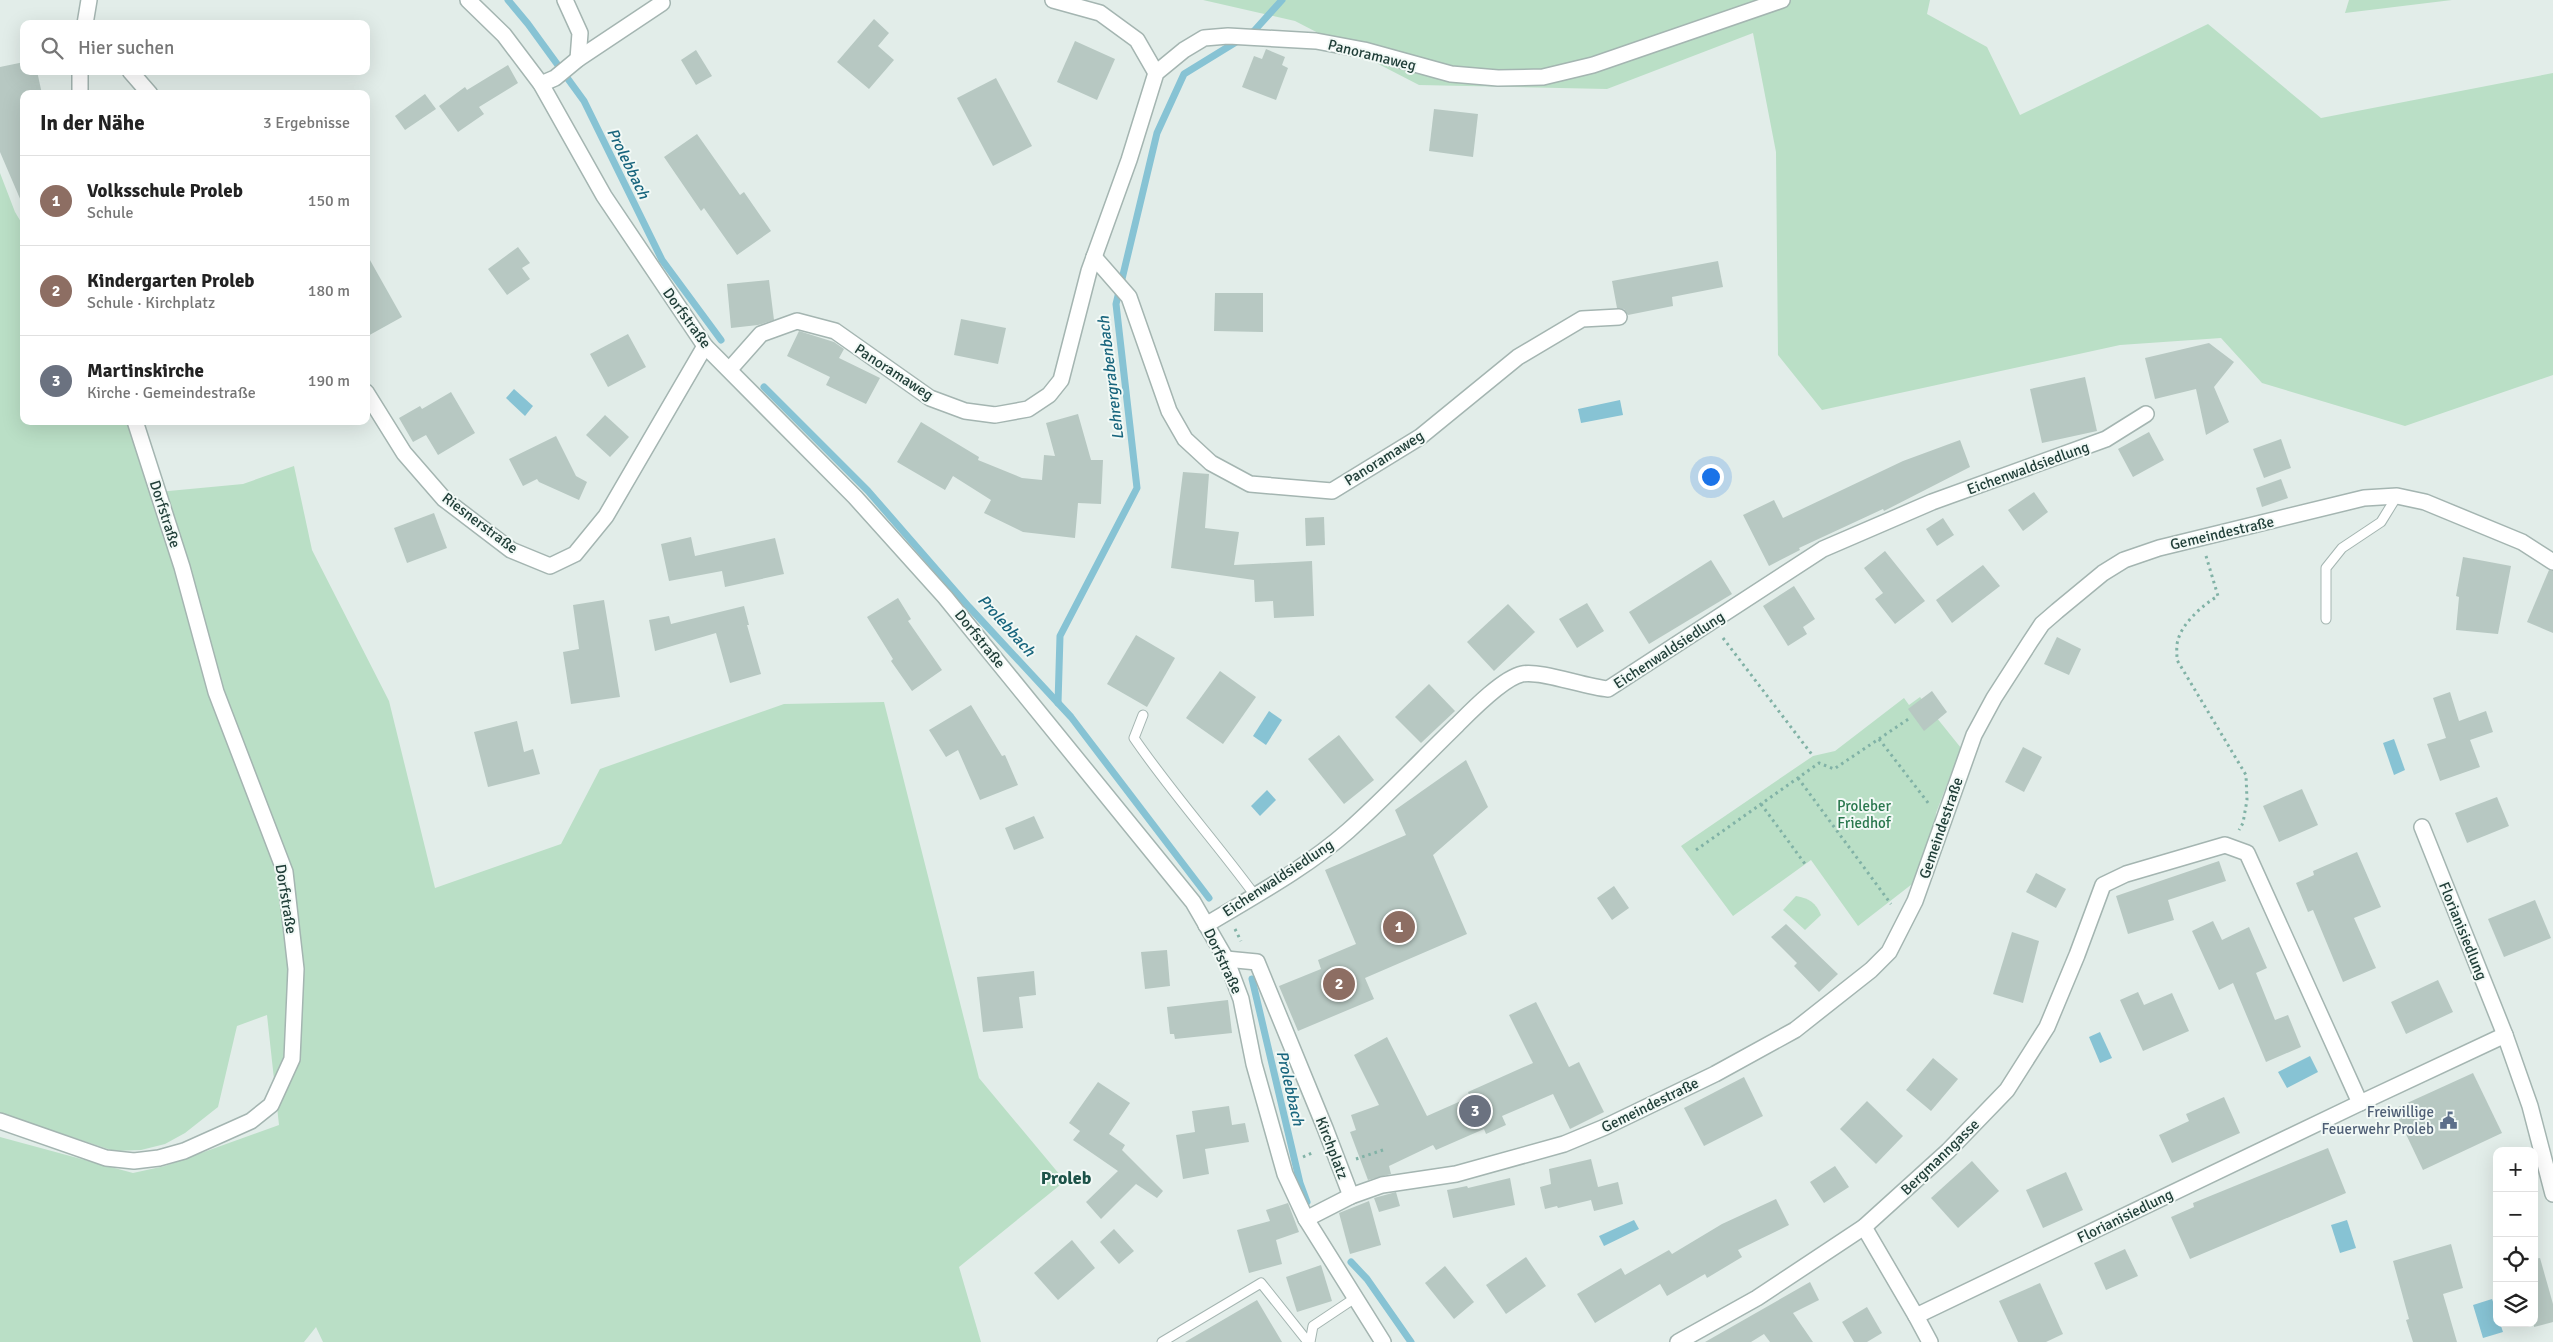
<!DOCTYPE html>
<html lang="de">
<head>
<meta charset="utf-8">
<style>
  :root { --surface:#fff; --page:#f2f2f2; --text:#222; --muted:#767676; --line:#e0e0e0; --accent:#111827 }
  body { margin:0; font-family:Signika,sans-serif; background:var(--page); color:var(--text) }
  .controls { position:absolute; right:15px; bottom:15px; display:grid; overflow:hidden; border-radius:10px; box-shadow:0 5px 20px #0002 }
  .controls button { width:45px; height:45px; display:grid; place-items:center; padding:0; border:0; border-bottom:1px solid var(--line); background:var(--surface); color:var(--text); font:25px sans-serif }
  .you { position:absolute; left:1710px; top:476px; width:18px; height:18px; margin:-12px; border:4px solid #fff; border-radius:50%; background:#1a73e8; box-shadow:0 0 0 8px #1a73e833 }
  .badge { display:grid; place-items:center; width:32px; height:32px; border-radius:50%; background:var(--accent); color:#fff; font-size:16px; font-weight:700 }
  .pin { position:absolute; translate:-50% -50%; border:2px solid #fff; box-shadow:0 1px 5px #0006 }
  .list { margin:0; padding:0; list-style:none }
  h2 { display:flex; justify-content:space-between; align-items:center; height:65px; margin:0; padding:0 20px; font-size:21px }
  h2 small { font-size:16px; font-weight:400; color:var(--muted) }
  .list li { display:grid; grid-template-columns:32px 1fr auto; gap:15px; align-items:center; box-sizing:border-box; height:90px; padding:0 20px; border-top:1px solid var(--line) }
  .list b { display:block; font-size:19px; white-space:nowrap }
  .list p { margin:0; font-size:16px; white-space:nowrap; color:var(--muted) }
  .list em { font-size:16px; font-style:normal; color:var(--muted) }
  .icon { flex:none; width:28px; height:28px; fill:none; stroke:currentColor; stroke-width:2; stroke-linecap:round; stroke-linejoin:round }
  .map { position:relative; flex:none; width:2553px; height:1342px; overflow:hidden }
  .search { position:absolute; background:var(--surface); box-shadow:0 5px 20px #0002; left:20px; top:20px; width:350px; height:55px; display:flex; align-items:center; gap:12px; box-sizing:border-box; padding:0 18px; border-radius:10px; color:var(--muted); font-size:19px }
  .panel { position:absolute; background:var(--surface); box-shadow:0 5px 20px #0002; left:20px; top:90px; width:350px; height:335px; border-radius:10px }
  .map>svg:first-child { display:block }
  .green { fill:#badfc6 }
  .water { fill:#87c3d4 }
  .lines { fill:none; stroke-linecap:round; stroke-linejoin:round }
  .stream { stroke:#87c3d4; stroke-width:7 }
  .building { fill:#b7c8c2 }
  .service-casing { stroke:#a4b5b1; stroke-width:11 }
  .minor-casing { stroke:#a4b5b1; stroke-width:18 }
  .path { stroke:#81b2a6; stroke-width:3; stroke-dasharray:2.5 4; stroke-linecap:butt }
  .service { stroke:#fff; stroke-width:9 }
  .minor { stroke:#fff; stroke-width:15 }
  .labels { text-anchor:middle; stroke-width:4; stroke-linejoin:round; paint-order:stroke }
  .street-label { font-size:15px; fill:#213f39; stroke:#f2f9f6 }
  .park-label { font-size:15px; fill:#29774d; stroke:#f2f9f6 }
  .service-label { font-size:15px; fill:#4e5e75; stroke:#f2f9f6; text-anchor:end }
  .water-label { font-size:16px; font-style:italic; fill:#18657d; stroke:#f2f9f6 }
  .quarter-label { font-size:18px; font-weight:bold; fill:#1c5248; stroke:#f2f9f6 }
</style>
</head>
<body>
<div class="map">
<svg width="2553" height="1342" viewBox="0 0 2553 1342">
  <rect width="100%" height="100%" fill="#e2ede9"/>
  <g class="green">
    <polygon points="1203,0 1930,0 1927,14 1987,47 2020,115 2208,24 2321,118 2553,73 2553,375 2405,426 2262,383 2221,338 2120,345 1822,410 1778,355 1776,152 1753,33 1607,89 1419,85 1295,21"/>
    <polygon points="2349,0 2452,0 2345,13"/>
    <polygon points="0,173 15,212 24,227 24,421 135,421 158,492 243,484 294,466 312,550 389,701 435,888 561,844 600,769 784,704 884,702 979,1078 1065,1181 959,1267 981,1342 323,1342 316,1327 304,1342 0,1342 0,1137 133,1173 165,1166 279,1125 267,1015 237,1026 218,1107 185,1133 165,1144 141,1150 114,1151 0,1113"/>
    <polygon points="1920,697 1961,748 1936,813 1934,830 1916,881 1858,926 1811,860 1733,916 1681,846 1813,756 1835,751 1904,698 1909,705"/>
    <path d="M1796 896C1809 898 1816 903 1821 915L1805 930 1783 910Z"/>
  </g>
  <g class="water">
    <polygon points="514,389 533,406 525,416 506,398"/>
    <polygon points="1620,400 1623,415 1581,423 1578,409"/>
    <polygon points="1269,711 1282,720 1266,745 1253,736"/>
    <polygon points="2394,739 2405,770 2394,775 2383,743"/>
    <polygon points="1267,790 1276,800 1260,816 1251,806"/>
    <polygon points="2100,1032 2112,1058 2100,1063 2089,1037"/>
    <polygon points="2310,1056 2318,1072 2287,1088 2278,1072"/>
    <polygon points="1634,1220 1639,1229 1604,1246 1599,1236"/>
    <polygon points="2347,1220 2356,1248 2340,1253 2331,1225"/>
    <polygon points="2492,1299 2497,1313 2497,1323 2500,1323 2503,1332 2483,1338 2473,1305"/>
  </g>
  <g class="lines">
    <g class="stream">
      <polyline points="508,0 528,24 584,101 662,260 721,340"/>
      <polyline points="764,387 868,491 969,607 1071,717 1209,898"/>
      <polyline points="1058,703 1060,636 1137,488 1116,304 1157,133 1184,74 1254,31 1282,0"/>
      <polyline points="1252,979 1300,1183 1307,1202"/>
      <polyline points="1351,1262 1367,1279 1411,1342"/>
    </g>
  </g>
  <g class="building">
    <polygon points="874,19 889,33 878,46 894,60 869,89 837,62"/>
    <polygon points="1075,41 1115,59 1097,100 1057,82"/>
    <polygon points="1266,49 1285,57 1282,65 1288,68 1276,100 1242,87 1254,56 1262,59"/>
    <polygon points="696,50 712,76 696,85 681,60"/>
    <polygon points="24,62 24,71 37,71 42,94 24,94 24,208 0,152 0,67"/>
    <polygon points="508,65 518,83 479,107 484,114 458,132 439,106 465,87 467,90"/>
    <polygon points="996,78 1032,146 993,166 957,98"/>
    <polygon points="425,94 436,109 405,130 395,116"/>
    <polygon points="1434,109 1478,114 1473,157 1429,151"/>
    <polygon points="697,134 740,195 744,192 771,231 737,255 704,208 701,211 664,157"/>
    <polygon points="518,247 530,263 522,268 530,279 507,295 488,269"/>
    <polygon points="366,253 402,317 366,337"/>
    <polygon points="1718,261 1723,287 1672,297 1673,306 1628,315 1624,309 1617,308 1612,281"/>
    <polygon points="769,280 774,320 758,325 731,328 727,284"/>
    <polygon points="1215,293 1263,293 1263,332 1214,331"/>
    <polygon points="961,319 1006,328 998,364 954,355"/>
    <polygon points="799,331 834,342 844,349 839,358 880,378 866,404 826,385 830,377 787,356"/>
    <polygon points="628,334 646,367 608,387 590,354"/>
    <polygon points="2209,343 2234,362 2214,387 2229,422 2206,435 2196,389 2155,399 2145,358"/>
    <polygon points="2085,377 2097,431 2042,443 2030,389"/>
    <polygon points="451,392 475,433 438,455 426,435 413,442 399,418 420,406 422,409"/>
    <polygon points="1078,414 1091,460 1103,460 1101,504 1078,503 1075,538 1023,532 984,513 991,500 953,476 945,490 897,462 921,422 979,457 978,460 1022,478 1042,480 1044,455 1055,456 1046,423"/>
    <polygon points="605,415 629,437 610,457 586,435"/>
    <polygon points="2149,432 2164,460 2133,477 2118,449"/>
    <polygon points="556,436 576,476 587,482 579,500 539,482 537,479 523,486 509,459"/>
    <polygon points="2281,439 2291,468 2264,478 2253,449"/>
    <polygon points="1960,440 1970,467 1884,511 1883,509 1799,548 1800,550 1769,566 1743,515 1774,500 1783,518 1903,461"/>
    <polygon points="1183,472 1209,474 1205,528 1239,532 1234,565 1312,561 1314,616 1274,618 1273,601 1255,602 1254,580 1171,568"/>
    <polygon points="2281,479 2288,498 2262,507 2256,488"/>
    <polygon points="2034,492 2048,512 2023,531 2008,510"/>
    <polygon points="434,513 447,548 407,563 394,528"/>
    <polygon points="1324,517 1325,545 1306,546 1305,518"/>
    <polygon points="1943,518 1954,535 1937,546 1926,529"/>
    <polygon points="691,537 695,556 775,538 784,574 725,587 722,571 669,581 661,544"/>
    <polygon points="1885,551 1925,601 1895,624 1875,599 1883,593 1864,568"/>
    <polygon points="2463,557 2511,566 2498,634 2456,630 2459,597 2456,596"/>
    <polygon points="1711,560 1732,594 1649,644 1629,612"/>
    <polygon points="1983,565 2000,586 1952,623 1936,600"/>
    <polygon points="2549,570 2553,571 2553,633 2527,622"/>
    <polygon points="1794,586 1815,619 1803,627 1807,634 1788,646 1763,606"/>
    <polygon points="898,598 911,619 908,621 942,670 912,691 891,661 893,659 867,617"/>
    <polygon points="604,600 620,697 571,704 563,652 579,649 573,605"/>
    <polygon points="1587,603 1604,631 1577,648 1559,619"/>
    <polygon points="1508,604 1535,632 1494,671 1467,642"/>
    <polygon points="744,606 749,625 747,625 761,674 730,683 716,633 655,651 649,620 669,616 671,624"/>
    <polygon points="1136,635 1175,658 1147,707 1107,684"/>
    <polygon points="2057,637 2081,649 2069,675 2044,664"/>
    <polygon points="1220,671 1256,697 1223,744 1186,718"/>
    <polygon points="1429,684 1455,711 1421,743 1395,717"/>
    <polygon points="1932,691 1947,712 1924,731 1908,709"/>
    <polygon points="2450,692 2459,721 2486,711 2493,732 2470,740 2480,767 2440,781 2427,744 2446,738 2433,698"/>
    <polygon points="971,705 1002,756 1005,755 1018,785 980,800 958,750 946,757 929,730"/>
    <polygon points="517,721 524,752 533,749 540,774 488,787 474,732"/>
    <polygon points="1339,735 1374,780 1344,804 1308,759"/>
    <polygon points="2023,747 2042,757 2024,792 2005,782"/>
    <polygon points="1466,760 1488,807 1433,855 1467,934 1365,978 1374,999 1298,1031 1279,986 1321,969 1318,960 1356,944 1325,870 1406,835 1395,810"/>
    <polygon points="2302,789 2318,825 2279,842 2263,806"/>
    <polygon points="2497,797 2509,826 2467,843 2455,813"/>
    <polygon points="1034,816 1044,838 1014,850 1005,828"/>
    <polygon points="2357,852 2381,907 2354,918 2376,968 2343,982 2313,910 2308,912 2296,883 2314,875 2313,871"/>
    <polygon points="2219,861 2226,881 2168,900 2174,920 2128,934 2116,896"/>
    <polygon points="2036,873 2066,889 2056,908 2026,892"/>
    <polygon points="1614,886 1629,908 1612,920 1597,898"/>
    <polygon points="2535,900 2551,938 2504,957 2488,919"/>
    <polygon points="2213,921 2222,940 2249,927 2267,968 2256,973 2275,1020 2288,1015 2301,1047 2266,1062 2233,983 2219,990 2192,931"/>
    <polygon points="1786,924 1838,974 1819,992 1794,966 1797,963 1771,937"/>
    <polygon points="2012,932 2039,941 2023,1003 1993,994"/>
    <polygon points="1167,950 1170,986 1145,989 1141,952"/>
    <polygon points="1034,971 1036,995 1019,997 1023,1028 983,1032 977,977"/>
    <polygon points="2438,980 2453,1012 2406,1034 2391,1002"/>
    <polygon points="2138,992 2144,1005 2172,993 2189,1031 2143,1051 2120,1000"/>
    <polygon points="1228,1000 1232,1033 1175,1039 1174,1034 1170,1034 1167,1007"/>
    <polygon points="1536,1002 1569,1067 1579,1062 1604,1112 1570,1129 1553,1094 1502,1116 1506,1125 1486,1134 1484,1129 1436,1150 1433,1145 1389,1166 1391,1174 1368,1180 1350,1132 1356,1130 1351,1115 1379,1105 1354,1055 1387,1037 1427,1116 1470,1097 1468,1092 1533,1063 1509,1015"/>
    <polygon points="1933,1058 1958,1079 1931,1111 1906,1090"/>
    <polygon points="2473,1073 2502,1133 2423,1170 2394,1109"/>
    <polygon points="1744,1077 1763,1116 1704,1146 1684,1108"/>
    <polygon points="1098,1082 1130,1103 1109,1134 1125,1145 1122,1150 1163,1191 1157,1198 1136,1184 1101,1219 1086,1202 1118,1171 1073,1140 1080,1131 1069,1123"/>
    <polygon points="2224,1097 2240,1133 2172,1163 2159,1135 2189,1121 2186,1114"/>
    <polygon points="1867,1101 1903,1136 1876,1164 1840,1129"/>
    <polygon points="1229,1106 1232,1125 1245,1123 1249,1142 1205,1149 1209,1174 1183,1179 1176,1135 1195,1132 1192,1111"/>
    <polygon points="2328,1148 2346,1193 2190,1259 2171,1217 2194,1207 2193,1203"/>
    <polygon points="1591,1159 1598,1187 1618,1182 1623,1204 1594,1211 1591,1200 1558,1208 1557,1206 1545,1209 1540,1187 1551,1184 1549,1169"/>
    <polygon points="1972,1161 1999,1191 1958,1228 1931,1198"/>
    <polygon points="1835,1166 1849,1187 1824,1203 1810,1182"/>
    <polygon points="2066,1172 2083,1210 2043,1228 2026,1190"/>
    <polygon points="1510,1178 1515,1205 1453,1218 1447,1190 1467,1186 1468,1188"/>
    <polygon points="1396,1192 1400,1206 1379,1212 1374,1198"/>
    <polygon points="1776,1199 1789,1225 1738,1250 1742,1257 1707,1278 1705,1274 1667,1296 1660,1284 1595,1323 1577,1294 1621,1268 1625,1275 1669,1250 1672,1254 1722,1224"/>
    <polygon points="1369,1201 1381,1245 1350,1254 1339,1213"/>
    <polygon points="1288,1203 1299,1232 1276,1240 1282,1264 1249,1273 1237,1230 1270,1221 1266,1210"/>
    <polygon points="1114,1229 1134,1251 1119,1264 1100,1242"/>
    <polygon points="1072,1240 1095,1268 1058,1300 1034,1273"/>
    <polygon points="2451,1244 2463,1288 2443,1294 2457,1342 2413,1342 2406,1320 2409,1319 2393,1261"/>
    <polygon points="2125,1249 2138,1276 2106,1290 2094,1263"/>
    <polygon points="1526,1257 1546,1286 1506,1314 1486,1285"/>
    <polygon points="2540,1258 2553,1304 2553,1322 2534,1327 2534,1259"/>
    <polygon points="1321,1265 1332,1301 1297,1312 1286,1277"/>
    <polygon points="1445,1266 1474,1302 1454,1319 1425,1283"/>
    <polygon points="1810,1282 1819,1300 1793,1313 1813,1342 1770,1342 1764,1334 1751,1342 1705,1342"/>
    <polygon points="2040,1283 2063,1334 2046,1342 2018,1342 1999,1301"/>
    <polygon points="1257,1300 1282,1342 1185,1342"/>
    <polygon points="1867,1307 1882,1333 1867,1342 1854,1342 1842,1322"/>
  </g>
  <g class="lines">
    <defs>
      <g id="service">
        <polyline points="2326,619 2326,568 2342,548 2381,522 2397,496"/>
        <path d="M1143 715 1134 738C1171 792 1215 841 1254 894"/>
        <polyline points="1162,1342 1261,1283 1308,1342"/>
        <polyline points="1310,1342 1313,1326 1355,1298"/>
      </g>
      <g id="minor">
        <polyline points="468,0 504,35 541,84 604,196 705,346 855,497 945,597 1193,902 1226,959 1241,999 1254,1064 1285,1174 1306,1219 1383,1342"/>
        <polyline points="565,0 580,33 578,59"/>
        <polyline points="1053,0 1100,13 1137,40 1156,73"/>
        <polyline points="85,24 89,0"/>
        <polyline points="130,71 150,94"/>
        <polyline points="541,84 555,78 578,59 662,3"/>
        <polyline points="80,94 80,71"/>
        <polyline points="1094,257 1129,297 1169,411 1185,439 1211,463 1250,484 1332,491 1420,437 1518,357 1582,319 1619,317"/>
        <polyline points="730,369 761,334 797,321 835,331 930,398 965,411 995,415 1028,409 1049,395 1061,380 1089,271 1129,160 1156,73 1184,50 1204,38 1228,36 1316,41 1364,50 1451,74 1498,78 1543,77 1593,65 1782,0"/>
        <polyline points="366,392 404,453 444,499 511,550 550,566 575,554 606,516 705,346"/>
        <polyline points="2422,827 2505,1035"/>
        <path d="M1206 925C1254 896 1306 868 1348 831 1386 797 1421 760 1457 725 1471 711 1503 678 1522 674 1541 670 1584 687 1608 689L1823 549 1932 502 2106 439 2146 414"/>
        <polyline points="1226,959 1257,962 1325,1128 1351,1196"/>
        <polyline points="0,1121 106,1158 134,1161 159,1158 184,1151 251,1121 271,1105 292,1059 296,969 285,872 216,692 182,567 135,421"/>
        <polyline points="1306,1219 1351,1196 1382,1185 1456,1174 1564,1144 1605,1127 1715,1074 1795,1030 1871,970 1889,952 1915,901 1974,735 1994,698 2030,642 2042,624 2057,611 2103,573 2124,560 2159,548 2364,498 2397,496 2425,502 2522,542 2553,562"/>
        <polyline points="1864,1227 1916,1316"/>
        <polyline points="1678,1342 1757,1298 1864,1227 1948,1151 2007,1090 2047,1027 2077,955 2103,885 2126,874 2225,845 2247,853 2360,1103"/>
        <polyline points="1930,1342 1916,1316 2360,1103 2505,1035 2530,1106 2553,1194"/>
      </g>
    </defs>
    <use href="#service" class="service-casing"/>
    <use href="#minor" class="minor-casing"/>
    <g class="path">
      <path d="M2206 556 2218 596C2204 604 2182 623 2178 640 2176 646 2177 653 2177 660L2246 775 2247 800 2243 823 2239 830"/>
      <polyline points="1723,638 1813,756"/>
      <polyline points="1879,739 1929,804"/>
      <polyline points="1798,778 1891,904"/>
      <polyline points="1761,804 1805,864"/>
      <polyline points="1696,850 1819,763 1834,769 1910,718"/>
      <polyline points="1235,929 1241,941"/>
      <polyline points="1303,1157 1314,1152"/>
      <polyline points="1356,1159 1383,1150"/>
    </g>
    <use href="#service" class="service"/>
    <use href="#minor" class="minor"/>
  </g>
  <defs>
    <symbol id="civic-bare" viewBox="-9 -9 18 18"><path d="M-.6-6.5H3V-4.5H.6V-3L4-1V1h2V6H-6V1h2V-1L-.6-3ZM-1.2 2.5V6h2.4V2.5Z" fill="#5c6f8a" stroke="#f2f9f6" stroke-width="2.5" paint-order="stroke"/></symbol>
  </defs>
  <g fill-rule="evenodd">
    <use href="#civic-bare" x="2436" y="1108" width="25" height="25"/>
  </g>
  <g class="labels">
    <g class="street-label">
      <text transform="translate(1372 55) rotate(14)" y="5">Panoramaweg</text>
      <text transform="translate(687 318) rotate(54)" y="5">Dorfstraße</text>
      <text transform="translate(894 372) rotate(33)" y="5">Panoramaweg</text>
      <text transform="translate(1384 458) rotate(-32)" y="5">Panoramaweg</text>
      <text transform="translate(2028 468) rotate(-20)" y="5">Eichenwaldsiedlung</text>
      <text transform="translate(165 514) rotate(72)" y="5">Dorfstraße</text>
      <text transform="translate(480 523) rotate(37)" y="5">Riesnerstraße</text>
      <text transform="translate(2222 533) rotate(-13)" y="5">Gemeindestraße</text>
      <text transform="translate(980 639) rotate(51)" y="5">Dorfstraße</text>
      <text transform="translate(1669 650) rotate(-33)" y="5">Eichenwaldsiedlung</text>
      <text transform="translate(1941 828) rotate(-71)" y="5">Gemeindestraße</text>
      <text transform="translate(1278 878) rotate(-33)" y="5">Eichenwaldsiedlung</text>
      <text transform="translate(286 899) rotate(81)" y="5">Dorfstraße</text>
      <text transform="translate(2463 931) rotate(68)" y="5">Florianisiedlung</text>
      <text transform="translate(1223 961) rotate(65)" y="5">Dorfstraße</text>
      <text transform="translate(1650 1105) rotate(-26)" y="5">Gemeindestraße</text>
      <text transform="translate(1332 1148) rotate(69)" y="5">Kirchplatz</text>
      <text transform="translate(1940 1157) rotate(-44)" y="5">Bergmanngasse</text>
      <text transform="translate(2125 1216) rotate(-26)" y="5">Florianisiedlung</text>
    </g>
    <g class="park-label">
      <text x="1864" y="811">Proleber<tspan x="1864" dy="17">Friedhof</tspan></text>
    </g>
    <g class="service-label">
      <text x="2434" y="1117">Freiwillige<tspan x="2434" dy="17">Feuerwehr Proleb</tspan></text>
    </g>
    <g class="water-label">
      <text transform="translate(629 163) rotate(64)" y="6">Prolebbach</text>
      <text transform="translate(1110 378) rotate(-97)" y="6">Lehrergrabenbach</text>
      <text transform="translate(1007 625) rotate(48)" y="6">Prolebbach</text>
      <text transform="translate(1291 1088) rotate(77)" y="6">Prolebbach</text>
    </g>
    <g class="quarter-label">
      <text x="1066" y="1184">Proleb</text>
    </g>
  </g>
</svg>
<div class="controls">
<button>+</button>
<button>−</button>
<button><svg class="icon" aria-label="locate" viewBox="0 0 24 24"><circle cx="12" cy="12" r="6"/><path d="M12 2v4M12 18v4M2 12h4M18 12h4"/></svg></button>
<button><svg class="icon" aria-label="layers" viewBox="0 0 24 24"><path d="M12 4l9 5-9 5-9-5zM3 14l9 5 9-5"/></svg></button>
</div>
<div class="you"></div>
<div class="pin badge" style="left:1399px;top:927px;background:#8d6e63">1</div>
<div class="pin badge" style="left:1339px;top:984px;background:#8d6e63">2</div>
<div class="pin badge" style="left:1475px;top:1111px;background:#6b7280">3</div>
<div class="search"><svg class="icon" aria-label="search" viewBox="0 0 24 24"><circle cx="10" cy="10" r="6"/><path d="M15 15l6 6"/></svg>Hier suchen</div>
<section class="panel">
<h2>In der Nähe<small>3 Ergebnisse</small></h2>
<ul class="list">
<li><span class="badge" style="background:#8d6e63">1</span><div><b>Volksschule Proleb</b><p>Schule</p></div><em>150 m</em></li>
<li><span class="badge" style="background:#8d6e63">2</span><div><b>Kindergarten Proleb</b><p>Schule · Kirchplatz</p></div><em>180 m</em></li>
<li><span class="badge" style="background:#6b7280">3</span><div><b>Martinskirche</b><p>Kirche · Gemeindestraße</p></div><em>190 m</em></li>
</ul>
</section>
</div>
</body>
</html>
